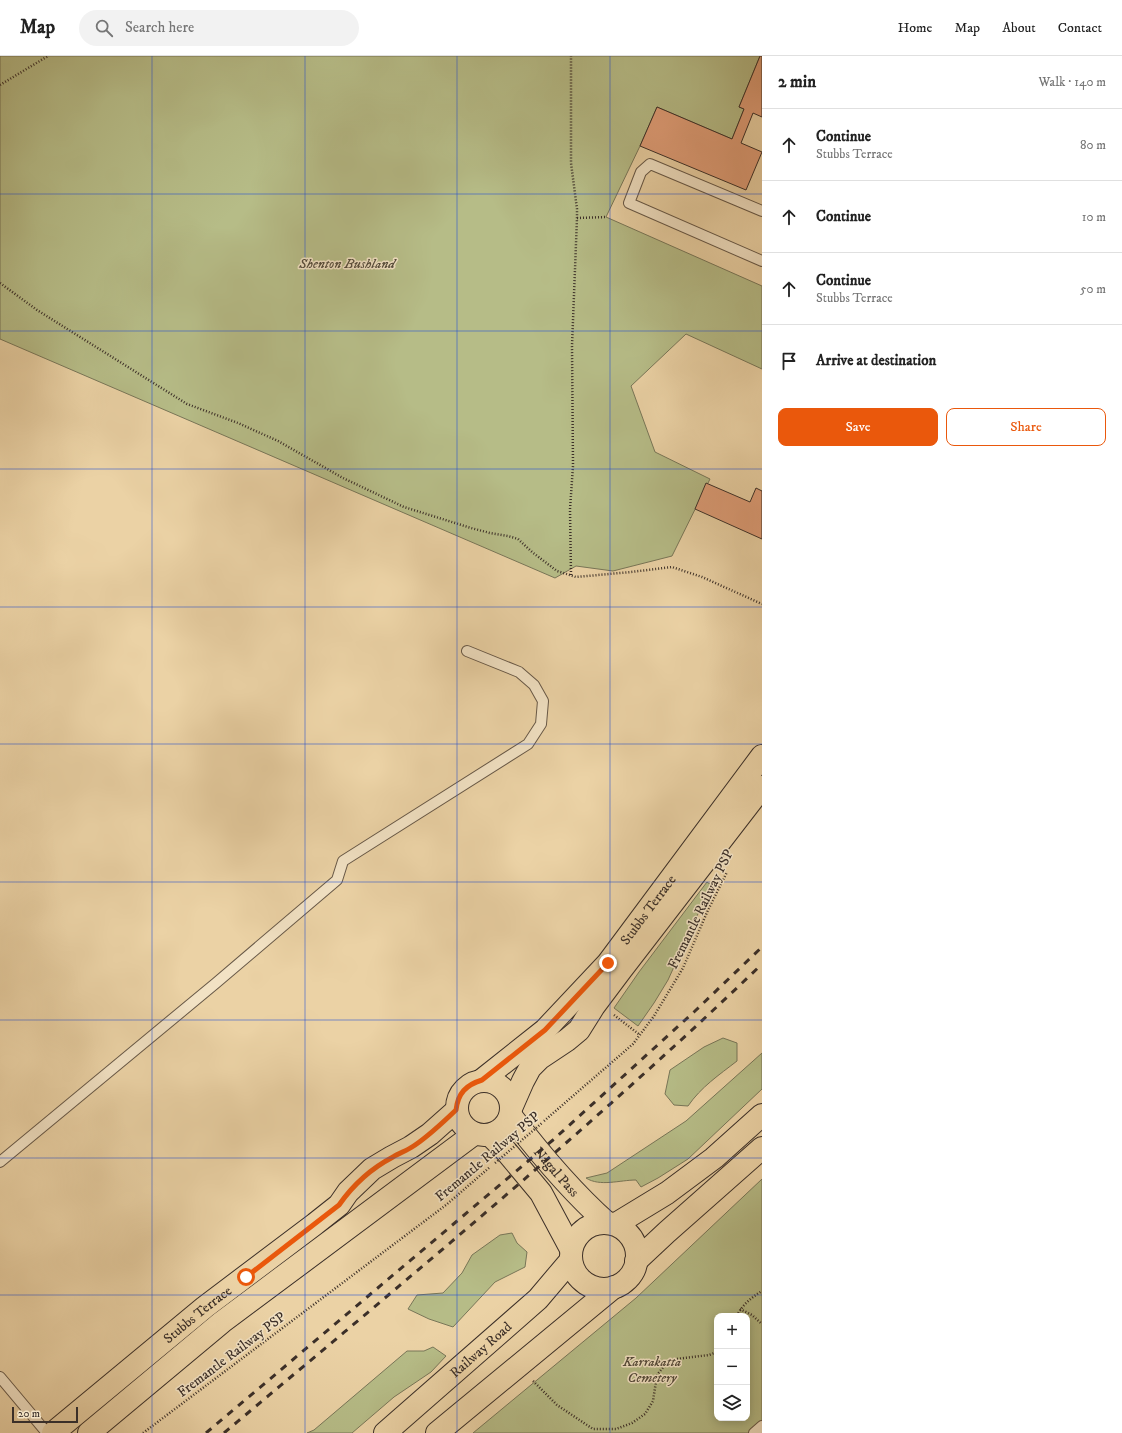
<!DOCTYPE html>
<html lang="en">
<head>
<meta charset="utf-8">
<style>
  :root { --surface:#fff; --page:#f2f2f2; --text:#222; --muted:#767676; --line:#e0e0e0; --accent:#ea580c }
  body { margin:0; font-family:"IM FELL DW Pica",serif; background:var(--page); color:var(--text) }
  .controls { position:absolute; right:12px; bottom:12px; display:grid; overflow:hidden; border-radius:8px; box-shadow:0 2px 10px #0003 }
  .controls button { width:36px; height:36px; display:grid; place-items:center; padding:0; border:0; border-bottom:1px solid var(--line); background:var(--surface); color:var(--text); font:20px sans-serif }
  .scale { position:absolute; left:12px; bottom:10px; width:66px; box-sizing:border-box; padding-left:4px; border:2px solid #3b2f28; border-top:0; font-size:11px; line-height:14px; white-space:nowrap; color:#3b2f28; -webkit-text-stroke:3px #f2e2c4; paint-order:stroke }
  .stop { position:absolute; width:12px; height:12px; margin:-9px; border:3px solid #ea580c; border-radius:50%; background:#fff }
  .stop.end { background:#ea580c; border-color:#fff; box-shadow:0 1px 4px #0008 }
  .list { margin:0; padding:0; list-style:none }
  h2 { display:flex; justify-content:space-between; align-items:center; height:52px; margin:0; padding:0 16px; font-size:17px }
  h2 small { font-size:13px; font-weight:400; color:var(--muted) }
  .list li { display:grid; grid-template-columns:26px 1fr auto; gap:12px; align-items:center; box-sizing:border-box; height:72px; padding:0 16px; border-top:1px solid var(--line) }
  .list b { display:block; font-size:15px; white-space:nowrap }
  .list p { margin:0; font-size:13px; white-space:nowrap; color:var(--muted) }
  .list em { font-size:13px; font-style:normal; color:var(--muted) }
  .actions { display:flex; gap:8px; padding:12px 16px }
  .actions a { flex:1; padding:9px 0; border:1px solid var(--accent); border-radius:8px; text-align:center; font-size:14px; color:var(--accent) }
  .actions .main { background:var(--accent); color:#fff }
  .icon { flex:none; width:22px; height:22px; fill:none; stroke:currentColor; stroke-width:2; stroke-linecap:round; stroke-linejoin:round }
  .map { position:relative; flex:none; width:762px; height:1377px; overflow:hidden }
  header { display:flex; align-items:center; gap:24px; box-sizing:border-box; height:56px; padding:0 20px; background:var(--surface); border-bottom:1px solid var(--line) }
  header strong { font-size:19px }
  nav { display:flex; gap:22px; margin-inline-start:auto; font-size:14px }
  .search { width:280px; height:36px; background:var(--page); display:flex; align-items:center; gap:10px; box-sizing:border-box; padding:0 14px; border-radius:22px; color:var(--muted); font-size:15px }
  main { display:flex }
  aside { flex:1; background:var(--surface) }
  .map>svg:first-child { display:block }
  .green { fill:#b6bc87; stroke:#787658; fill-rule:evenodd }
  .building { fill:#e09e78; stroke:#3b2f28 }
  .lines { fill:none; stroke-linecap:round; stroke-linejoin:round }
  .service-casing { stroke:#675847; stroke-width:12 }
  .primary-casing { stroke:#3b2f28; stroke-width:24 }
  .path { stroke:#3b2f28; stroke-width:2.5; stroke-dasharray:1 2; stroke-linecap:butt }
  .service { stroke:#f2e2c4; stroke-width:10 }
  .primary { stroke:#ebd2a5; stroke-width:22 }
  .rail { stroke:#3b2f28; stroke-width:3; stroke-dasharray:7 7; stroke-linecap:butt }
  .path-bridge { stroke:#3b2f28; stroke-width:2.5; stroke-dasharray:1 2; stroke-linecap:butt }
  .route { stroke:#ea580c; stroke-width:5 }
  .grid { fill:none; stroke:#1d4ed8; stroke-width:1; stroke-opacity:0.55 }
  .labels { text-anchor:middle; stroke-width:3; stroke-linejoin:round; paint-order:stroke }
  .park-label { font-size:14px; font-style:italic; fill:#544b3b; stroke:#f2e2c4 }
  .street-label { font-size:14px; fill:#3b2f28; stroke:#f2e2c4 }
</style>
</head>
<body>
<header>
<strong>Map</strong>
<div class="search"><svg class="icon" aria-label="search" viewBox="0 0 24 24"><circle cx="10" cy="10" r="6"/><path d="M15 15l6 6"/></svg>Search here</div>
<nav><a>Home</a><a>Map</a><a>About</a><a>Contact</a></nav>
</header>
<main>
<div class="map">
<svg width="762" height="1377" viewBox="0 0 762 1377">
  <rect width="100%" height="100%" fill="#ebd2a5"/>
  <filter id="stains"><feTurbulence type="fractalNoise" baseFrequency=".005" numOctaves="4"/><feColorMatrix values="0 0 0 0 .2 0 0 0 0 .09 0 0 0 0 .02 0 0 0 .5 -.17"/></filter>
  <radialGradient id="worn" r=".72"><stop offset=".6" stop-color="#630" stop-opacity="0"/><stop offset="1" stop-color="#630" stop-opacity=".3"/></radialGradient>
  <g class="green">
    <polygon points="0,0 760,0 739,51 744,53 732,83 657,51 640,90 606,161 762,230 762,313 686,278 631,330 655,396 710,423 672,500 613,515 576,510 555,522 0,283"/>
    <polygon points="707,826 711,829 668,924 654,947 638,970 614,952 639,916"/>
    <path d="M723 982 737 987V1005C719 1019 701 1031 688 1050L674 1049 665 1038 670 1014 704 991Z"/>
    <path d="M762 997V1033L688 1103 658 1122 641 1131 636 1124C620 1124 600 1131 586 1122L607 1117 686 1065Z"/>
    <path d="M762 1123V1377H473L636 1242ZM717 1260H747V1362H717Z"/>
    <polygon points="512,1177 517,1187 527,1196 525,1211 495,1226 453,1271 429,1263 408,1253 417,1239 443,1237 462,1217 472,1199 500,1179"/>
    <polygon points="433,1291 446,1300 431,1316 394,1341 352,1377 307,1377 314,1374 407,1295 424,1295"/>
  </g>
  <g class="building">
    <polygon points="760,0 762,0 762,61 753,57 741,87 762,96 746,134 640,90 657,51 732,83 744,53 739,51"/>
    <polygon points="706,427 750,446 756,432 762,435 762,483 695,453"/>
  </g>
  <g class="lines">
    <defs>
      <g id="service">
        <polyline points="762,155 650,108 641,116 629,147 762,205"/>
        <polyline points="0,1106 216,927 337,824 343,805 528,688 541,668 543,645 534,629 519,616 467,595"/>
        <polyline points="0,1321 47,1377"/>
        <polyline points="754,1377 762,1370"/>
      </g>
      <g id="primary">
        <path id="s1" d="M482 1024 545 974 608 907 762 700"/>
        <circle cx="484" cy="1052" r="27"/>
        <polyline points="512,1050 523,1025 530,1012 540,1002 567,984 579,974 594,950 621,914 762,731"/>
        <path id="s2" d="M511 1060C540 1098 571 1135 607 1167"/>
        <polyline points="490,1079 506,1095 541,1137 571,1193"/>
        <circle cx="604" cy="1200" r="33"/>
        <polyline points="616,1168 667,1137 714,1102 762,1059"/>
        <polyline points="636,1205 667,1176 762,1092"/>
        <path id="s3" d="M53 1377 205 1251 315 1168 339 1149 348 1136 372 1113 392 1101 411 1091 430 1078 457 1054"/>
        <polyline points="89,1377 222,1266 474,1078"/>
        <path id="s4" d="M385 1377 538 1243 571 1204"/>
        <polyline points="437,1377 614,1231"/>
      </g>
    </defs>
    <use href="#service" class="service-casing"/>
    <use href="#primary" class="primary-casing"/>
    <g class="path">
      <polyline points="0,29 48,0"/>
      <polyline points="577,162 606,161"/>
      <polyline points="0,227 37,254 187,348 238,367 278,385 343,422 404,451 471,472 490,477 508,480 518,483 532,496 557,515 576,521 631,516 672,511 702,521 762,548"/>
      <polyline points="571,519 570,453 573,410 572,290 577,162 577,153 571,107 571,0"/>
      <polyline points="614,959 640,979"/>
      <polyline points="544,1065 633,988 654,960 683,912 708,854 727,816"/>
      <polyline points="740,1253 752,1259 762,1268"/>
      <path d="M737 1260C742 1249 752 1241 762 1235"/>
      <polyline points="533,1325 557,1349 593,1373 616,1373 632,1367 645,1358 653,1345 657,1319 665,1309 676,1303 709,1299 717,1296"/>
      <polyline points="143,1377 446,1149 490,1111"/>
    </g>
    <use href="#service" class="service"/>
    <use href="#primary" class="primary"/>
    <g class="rail">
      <polyline points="206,1377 553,1084 695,955 762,891"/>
      <path d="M224 1377C406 1224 590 1073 762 908"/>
    </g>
    <polyline class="path-bridge" points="495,1107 542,1067"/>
  </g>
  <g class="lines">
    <path class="route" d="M246 1221 339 1149C353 1129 370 1113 393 1101 399 1097 406 1095 412 1091 428 1081 442 1067 456 1054 458 1037 466 1029 482 1024L545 974 608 907"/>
  </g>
  <path class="grid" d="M152 0V1377M305 0V1377M457 0V1377M610 0V1377M0 138H762M0 275H762M0 413H762M0 551H762M0 688H762M0 826H762M0 964H762M0 1102H762M0 1239H762"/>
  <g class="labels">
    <g class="park-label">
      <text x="347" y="212">Shenton Bushland</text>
      <text x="652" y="1310">Karrakatta<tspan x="652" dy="16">Cemetery</tspan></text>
    </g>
    <g class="street-label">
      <text dy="5" stroke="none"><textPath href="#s1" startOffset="239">Stubbs Terrace</textPath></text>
      <text transform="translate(700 853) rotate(-64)" y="5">Fremantle Railway PSP</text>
      <text transform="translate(487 1100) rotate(-40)" y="5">Fremantle Railway PSP</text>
      <text dy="5" stroke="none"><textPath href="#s2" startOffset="72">Nagal Pass</textPath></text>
      <text dy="5" stroke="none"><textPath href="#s3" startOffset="187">Stubbs Terrace</textPath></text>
      <text dy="5" stroke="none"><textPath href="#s4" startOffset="127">Railway Road</textPath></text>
      <text transform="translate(231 1298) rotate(-37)" y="5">Fremantle Railway PSP</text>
    </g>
  </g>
  <rect width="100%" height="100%" filter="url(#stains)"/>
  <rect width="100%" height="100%" fill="url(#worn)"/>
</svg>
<div class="controls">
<button>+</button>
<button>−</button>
<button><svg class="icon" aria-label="layers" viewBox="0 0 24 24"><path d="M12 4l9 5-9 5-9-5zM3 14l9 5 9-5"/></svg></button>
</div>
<div class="scale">20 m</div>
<div class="stop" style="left:246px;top:1221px"></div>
<div class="stop end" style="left:608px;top:907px"></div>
</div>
<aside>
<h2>2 min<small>Walk · 140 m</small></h2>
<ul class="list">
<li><svg class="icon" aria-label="ahead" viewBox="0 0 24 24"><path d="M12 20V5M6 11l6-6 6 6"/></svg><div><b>Continue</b><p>Stubbs Terrace</p></div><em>80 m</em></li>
<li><svg class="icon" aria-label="ahead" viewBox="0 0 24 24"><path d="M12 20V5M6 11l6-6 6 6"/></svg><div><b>Continue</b></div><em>10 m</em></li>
<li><svg class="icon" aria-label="ahead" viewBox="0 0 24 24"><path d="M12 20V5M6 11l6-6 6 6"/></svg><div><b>Continue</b><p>Stubbs Terrace</p></div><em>50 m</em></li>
<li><svg class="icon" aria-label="arrive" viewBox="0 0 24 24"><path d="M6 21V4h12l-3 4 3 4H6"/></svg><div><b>Arrive at destination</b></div></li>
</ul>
<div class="actions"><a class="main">Save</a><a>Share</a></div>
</aside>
</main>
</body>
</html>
